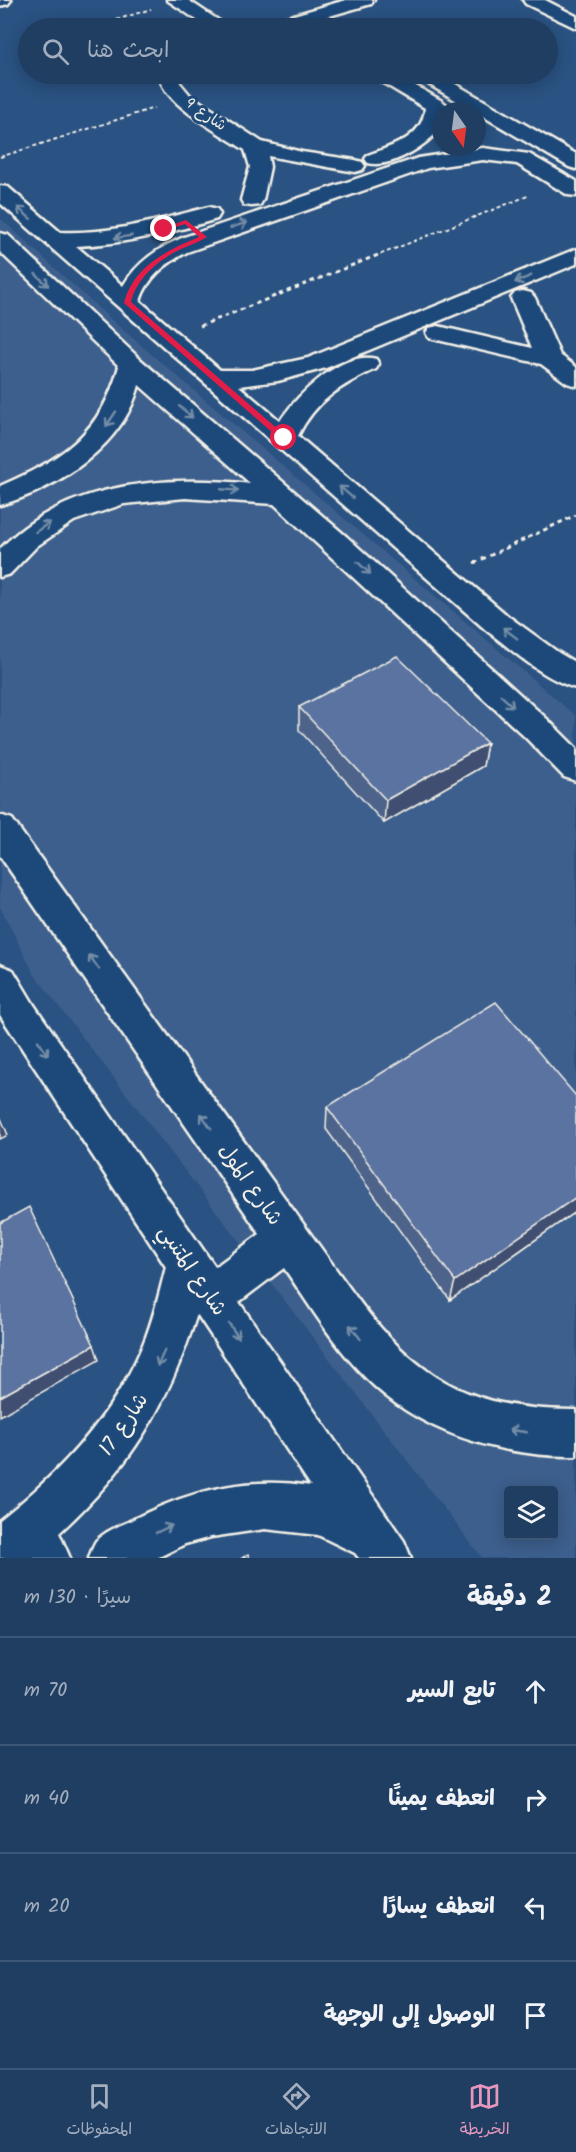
<!DOCTYPE html>
<html lang="ar">
<head>
<meta charset="utf-8">
<style>
  :root { --surface:#203e62; --page:#284568; --text:#f1f3f6; --muted:#a2aebe; --line:#3d5777; --accent:#e797bd }
  body { margin:0; font-family:Kalam,"Playpen Sans Arabic",sans-serif; background:var(--page); color:var(--text); direction:rtl }
  .controls { position:absolute; right:18px; bottom:18px; display:grid; overflow:hidden; border-radius:6px; box-shadow:0 3px 15px #0003 }
  .controls button { width:54px; height:54px; display:grid; place-items:center; padding:0; border:0; border-bottom:2px solid var(--line); background:var(--surface); color:var(--text); font:30px sans-serif }
  .compass { position:absolute; left:432px; top:102px; width:54px; height:54px; border-radius:50%; background:var(--surface); box-shadow:0 3px 15px #0003; rotate:166deg }
  .stop { position:absolute; width:18px; height:18px; margin:-14px; border:4px solid #e11d48; border-radius:50%; background:#fff }
  .stop.end { background:#e11d48; border-color:#fff; box-shadow:0 2px 6px #0008 }
  .list { margin:0; padding:0; list-style:none }
  h2 { display:flex; justify-content:space-between; align-items:center; height:78px; margin:0; padding:0 24px; font-size:26px }
  h2 small { font-size:20px; font-weight:400; color:var(--muted) }
  .list li { display:grid; grid-template-columns:39px 1fr auto; gap:18px; align-items:center; box-sizing:border-box; height:108px; padding:0 24px; border-top:2px solid var(--line) }
  .list b { display:block; font-size:22px; white-space:nowrap }
  .list em { font-size:20px; font-style:normal; color:var(--muted) }
  .icon { flex:none; width:33px; height:33px; fill:none; stroke:currentColor; stroke-width:2; stroke-linecap:round; stroke-linejoin:round }
  .map { position:relative; flex:none; width:576px; height:1558px; overflow:hidden; direction:ltr }
  .search { position:absolute; background:var(--surface); box-shadow:0 3px 15px #0003; left:18px; right:18px; top:18px; height:66px; display:flex; align-items:center; gap:15px; box-sizing:border-box; padding:0 21px; border-radius:33px; color:var(--muted); font-size:22px }
  .sheet { height:510px; background:var(--surface) }
  nav { display:flex; justify-content:space-around; align-items:center; box-sizing:border-box; height:84px; border-top:2px solid var(--line); background:var(--surface); font-size:16px; color:var(--muted) }
  nav a { display:grid; justify-items:center; gap:3px }
  nav .on { color:var(--accent) }
  .map>svg:first-child { display:block }
  .built { fill:#3c5f8d; fill-rule:evenodd }
  .lines { fill:none; stroke-linecap:round; stroke-linejoin:round }
  .minor-casing { stroke:#f4f1e8; stroke-width:5 }
  .path-far1 { stroke:#f4f1e8; stroke-width:2; stroke-dasharray:4 3; stroke-linecap:butt }
  .path { stroke:#f4f1e8; stroke-width:3; stroke-dasharray:4.5 4; stroke-linecap:butt }
  .minor { fill:#1f4a7a; fill-rule:evenodd }
  .wall { fill:#4d638a; stroke:#f4f1e8; stroke-width:1.5 }
  .shaded-wall { fill:#3f5071; stroke:#f4f1e8; stroke-width:1.5 }
  .building { fill:#5a73a1; stroke:#f4f1e8; stroke-width:1.5 }
  .oneway { stroke:#748da6 }
  .route { fill:#e11d48 }
  .labels { text-anchor:middle; stroke-width:6; stroke-linejoin:round; paint-order:stroke }
  .far-street-label { font-size:15px; fill:#f4f1e8; stroke:#1f4a7a }
  .near-street-label { font-size:21px; fill:#f4f1e8; stroke:#1f4a7a }
</style>
</head>
<body>
<div class="map">
<svg width="576" height="1558" viewBox="0 0 576 1558">
  <rect width="100%" height="100%" fill="#2a5282"/>
  <filter id="ink" filterUnits="userSpaceOnUse"><feTurbulence type="fractalNoise" baseFrequency=".0167" numOctaves="2"/><feDisplacementMap in="SourceGraphic" scale="12" xChannelSelector="R" yChannelSelector="G"/><feConvolveMatrix kernelMatrix="1 2 1 2 8 2 1 2 1" color-interpolation-filters="sRGB"/></filter>
  <g filter="url(#ink)">
    <path class="built" d="M0 218 115 323 576 716V1558H482L34 974 0 907ZM508 1490H554V1536H508Z"/>
    <g class="lines">
      <defs>
        <g id="minor">
          <polygon points="0,0 11,0 8,4 0,6"/>
          <polygon points="167,0 188,0 230,28 209,28"/>
          <polygon points="346,0 374,0 371,4 287,28 260,28 263,24"/>
          <polygon points="523,0 545,0 576,16 576,28 526,4"/>
          <path d="M159 74H178L180 83 190 95 262 142 302 152 355 160 362 162 365 166 362 170 355 172 268 156 270 167 263 200 260 205 252 206 244 205 241 200 250 167 245 150C221 133 162 104 159 74Z"/>
          <path d="M372 74H395L442 101 454 111H441V127C428 145 391 169 368 163L365 159 368 155C392 146 423 138 425 108L375 78Z"/>
          <polygon points="415,74 438,74 576,154 576,169 569,167 418,78"/>
          <path d="M483 148 529 154 576 181V196L568 195 517 164 483 160 428 168 187 252C165 264 148 277 140 301L220 370H252L308 358 576 249V264L326 368 278 381 239 386 280 421C297 395 342 350 376 359L379 364 376 369C341 385 315 401 298 436L508 616 559 653 576 663V688C542 678 514 651 486 630L0 203V186L8 187 60 232C114 234 157 220 209 207L217 209 220 214 217 219C171 233 125 244 76 246L123 286C137 262 158 248 184 237L418 158Z"/>
          <path d="M0 233 8 235 141 360 347 537 547 719 576 748V781L564 777 525 737 274 504 185 498 124 504 74 521 37 546 10 574 0 577V549C64 482 164 475 251 484L139 385C124 445 58 489 0 505V486C62 459 101 434 119 366L0 252Z"/>
          <polygon points="523,291 531,293 535,298 560,355 576,367 576,386 567,383 541,364 429,338 426,333 429,328 438,326 532,348 511,298 515,293"/>
          <path d="M0 815 12 819 353 1293C414 1377 470 1411 576 1410V1456C500 1457 417 1432 363 1375 332 1343 309 1304 284 1268L239 1302 404 1541 411 1558H359L355 1553 318 1535 265 1529 211 1537 185 1544 157 1558H89C91 1553 93 1545 96 1541 103 1533 118 1526 128 1522 185 1492 246 1475 311 1486L197 1314C167 1407 131 1467 59 1533L70 1558H0V1520C60 1473 112 1417 142 1347 153 1321 159 1294 166 1267L0 1015V965L13 970 34 1005 215 1267 260 1234 0 856Z"/>
        </g>
      </defs>
      <use href="#minor" class="minor-casing"/>
      <g class="path-far1">
        <polyline points="103,24 151,9"/>
        <polyline points="0,157 154,108"/>
        <polyline points="374,257 530,195"/>
      </g>
      <g class="path">
        <polyline points="200,326 378,255"/>
        <polyline points="474,563 576,515"/>
      </g>
      <use href="#minor" class="minor"/>
    </g>
    <g class="wall">
      <polygon points="299,707 487,743 483,766 384,823 299,730"/>
      <polygon points="576,1096 576,1211 450,1300 326,1129 327,1107"/>
    </g>
    <g class="shaded-wall">
      <polygon points="487,743 483,766 384,823 386,800"/>
      <polygon points="0,1116 8,1135 0,1139"/>
      <polygon points="576,1197 576,1211 450,1300 455,1281"/>
      <polygon points="94,1345 99,1360 0,1416 0,1397"/>
    </g>
    <g class="building">
      <polygon points="397,656 487,743 386,800 299,707"/>
      <polygon points="496,1002 576,1096 576,1197 455,1281 327,1107"/>
      <polygon points="29,1207 94,1345 0,1397 0,1223"/>
      <polygon points="248,1554 250,1558 242,1558"/>
    </g>
    <defs><path id="oneway-shaft" d="M-6 0H5M1.5-3L5.5 0L1.5 3" fill="none" stroke-width="1.6" stroke-linecap="round" stroke-linejoin="round" transform="scale(1.5)"/></defs>
    <g class="oneway">
      <use href="#oneway-shaft" transform="translate(24 213) rotate(-139)"/>
      <use href="#oneway-shaft" transform="translate(239 225) rotate(-19)"/>
      <use href="#oneway-shaft" transform="translate(123 237) rotate(171)"/>
      <use href="#oneway-shaft" transform="translate(523 279) rotate(158)"/>
      <use href="#oneway-shaft" transform="translate(42 280) rotate(43)"/>
      <use href="#oneway-shaft" transform="translate(186 412) rotate(41)"/>
      <use href="#oneway-shaft" transform="translate(111 419) rotate(124)"/>
      <use href="#oneway-shaft" transform="translate(230 490) rotate(5)"/>
      <use href="#oneway-shaft" transform="translate(346 492) rotate(-139)"/>
      <use href="#oneway-shaft" transform="translate(43 527) rotate(-34)"/>
      <use href="#oneway-shaft" transform="translate(364 568) rotate(43)"/>
      <use href="#oneway-shaft" transform="translate(510 633) rotate(-143)"/>
      <use href="#oneway-shaft" transform="translate(507 701) rotate(43)"/>
      <use href="#oneway-shaft" transform="translate(94 962) rotate(-125)"/>
      <use href="#oneway-shaft" transform="translate(43 1048) rotate(56)"/>
      <use href="#oneway-shaft" transform="translate(206 1121) rotate(-125)"/>
      <use href="#oneway-shaft" transform="translate(234 1331) rotate(56)"/>
      <use href="#oneway-shaft" transform="translate(355 1332) rotate(-128)"/>
      <use href="#oneway-shaft" transform="translate(161 1358) rotate(114)"/>
      <use href="#oneway-shaft" transform="translate(518 1431) rotate(-172)"/>
      <use href="#oneway-shaft" transform="translate(164 1529) rotate(-26)"/>
    </g>
  </g>
  <path class="route" d="M186 220 207 237C199 242 190 245 181 249 158 260 137 278 131 302L287 437V440H281L124 303C133 267 167 250 199 237L185 224 164 231 160 229Z"/>
  <g class="labels">
    <g class="far-street-label">
      <text transform="translate(206 114) rotate(34)" y="5">شارع 9</text>
    </g>
    <g class="near-street-label">
      <text transform="translate(251 1184) rotate(55)" y="7">شارع المول</text>
      <text transform="translate(193 1270) rotate(56)" y="7">شارع المتنبي</text>
      <text transform="translate(123 1424) rotate(-56)" y="7">شارع 17</text>
    </g>
  </g>
</svg>
<div class="controls">
<button><svg class="icon" aria-label="layers" viewBox="0 0 24 24"><path d="M12 4l9 5-9 5-9-5zM3 14l9 5 9-5"/></svg></button>
</div>
<svg class="compass" viewBox="-18 -18 36 36"><path d="M0-13l5 13h-10z" fill="#e53935"/><path d="M0 13l5-13h-10z" fill="#a2aebe"/></svg>
<div class="stop" style="left:284px;top:438px"></div>
<div class="stop end" style="left:164px;top:229px"></div>
<div class="search"><svg class="icon" aria-label="search" viewBox="0 0 24 24"><circle cx="10" cy="10" r="6"/><path d="M15 15l6 6"/></svg>ابحث هنا</div>
</div>
<section class="sheet">
<h2>2 دقيقة<small>سيرًا · 130 m</small></h2>
<ul class="list">
<li><svg class="icon" aria-label="ahead" viewBox="0 0 24 24"><path d="M12 20V5M6 11l6-6 6 6"/></svg><div><b>تابع السير</b></div><em>70 m</em></li>
<li><svg class="icon" aria-label="right" viewBox="0 0 24 24"><path d="M7 20v-9h11M14 6l5 5-5 5"/></svg><div><b>انعطف يمينًا</b></div><em>40 m</em></li>
<li><svg class="icon" aria-label="left" viewBox="0 0 24 24"><path d="M17 20v-9H6M10 6l-5 5 5 5"/></svg><div><b>انعطف يسارًا</b></div><em>20 m</em></li>
<li><svg class="icon" aria-label="arrive" viewBox="0 0 24 24"><path d="M6 21V4h12l-3 4 3 4H6"/></svg><div><b>الوصول إلى الوجهة</b></div></li>
</ul>
</section>
<nav>
<a class="on"><svg class="icon" aria-label="map" viewBox="0 0 24 24"><path d="M3 6l6-2 6 2 6-2v14l-6 2-6-2-6 2zM9 4v14M15 6v14"/></svg>الخريطة</a>
<a><svg class="icon" aria-label="directions" viewBox="0 0 24 24"><path d="M12 3l9 9-9 9-9-9zM9 14v-3h6M13 9l2 2-2 2"/></svg>الاتجاهات</a>
<a><svg class="icon" aria-label="saved" viewBox="0 0 24 24"><path d="M7 4h10v16l-5-4-5 4z"/></svg>المحفوظات</a>
</nav>
</body>
</html>
